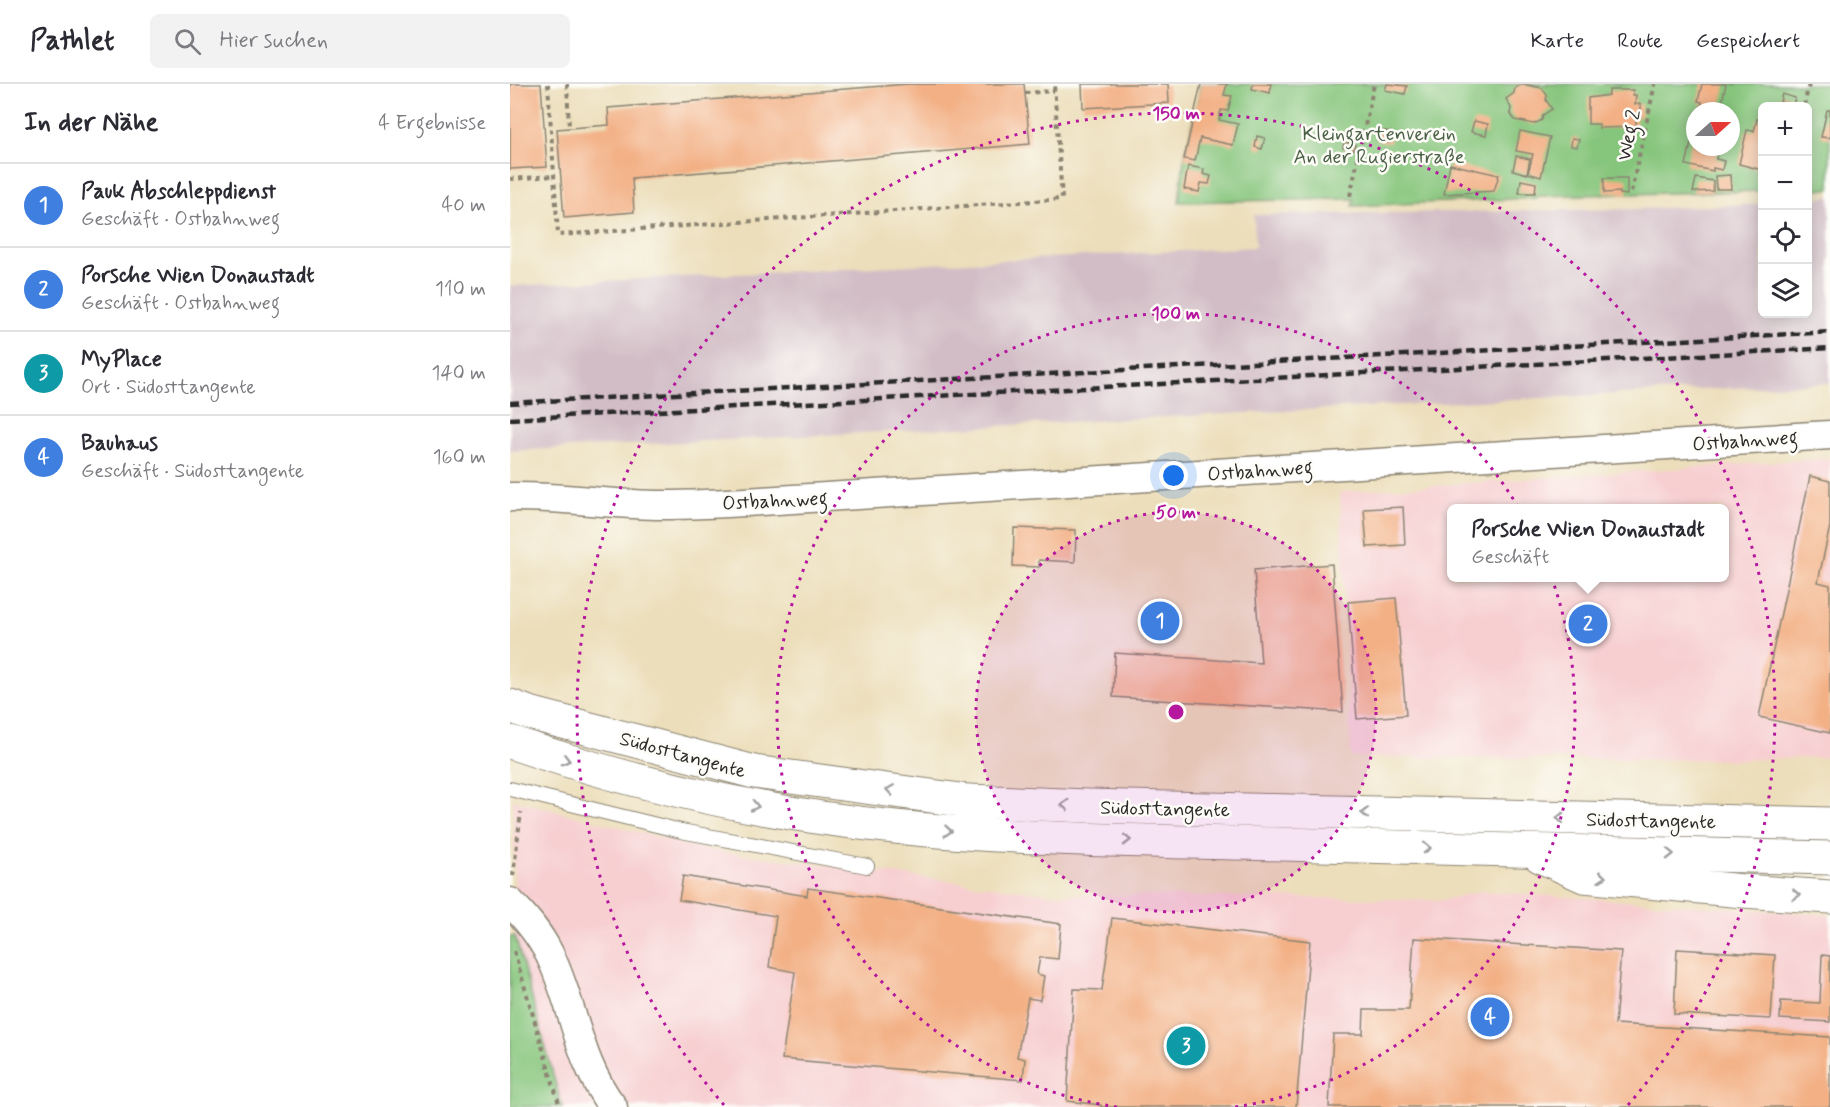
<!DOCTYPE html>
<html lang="de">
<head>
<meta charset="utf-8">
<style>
  :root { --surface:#fff; --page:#f2f2f3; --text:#2b2b33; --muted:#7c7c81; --line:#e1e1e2; --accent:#b5179e }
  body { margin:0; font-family:Mynerve,sans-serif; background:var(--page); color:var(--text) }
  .controls { position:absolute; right:18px; top:18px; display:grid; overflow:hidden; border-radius:9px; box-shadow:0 3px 15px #0003 }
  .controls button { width:54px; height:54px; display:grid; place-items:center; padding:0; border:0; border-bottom:2px solid var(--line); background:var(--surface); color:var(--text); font:30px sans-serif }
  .compass { position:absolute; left:1176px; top:18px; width:54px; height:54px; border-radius:50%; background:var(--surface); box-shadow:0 3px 15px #0003; rotate:69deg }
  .you { position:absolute; left:664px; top:392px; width:21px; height:21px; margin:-15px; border:4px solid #fff; border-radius:50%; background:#1a73e8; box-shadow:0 0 0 9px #1a73e833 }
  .badge { display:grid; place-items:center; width:39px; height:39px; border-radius:50%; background:var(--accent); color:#fff; font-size:20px; font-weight:700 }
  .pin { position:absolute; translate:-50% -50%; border:3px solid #fff; box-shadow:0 2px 6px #0006 }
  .popup { position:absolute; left:937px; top:420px; width:282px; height:78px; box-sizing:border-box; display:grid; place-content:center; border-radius:9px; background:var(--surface); filter:drop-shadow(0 2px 4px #0005); font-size:20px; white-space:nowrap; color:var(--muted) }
  .popup b { font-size:22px; color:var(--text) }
  .popup::after { content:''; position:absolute; left:50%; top:100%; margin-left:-12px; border:12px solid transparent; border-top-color:var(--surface) }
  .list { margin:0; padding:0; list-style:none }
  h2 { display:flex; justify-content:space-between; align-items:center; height:78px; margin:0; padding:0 24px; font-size:26px }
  h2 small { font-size:20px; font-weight:400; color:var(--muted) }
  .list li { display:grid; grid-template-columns:39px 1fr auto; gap:18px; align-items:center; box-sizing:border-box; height:84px; padding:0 24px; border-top:2px solid var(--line) }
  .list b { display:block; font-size:22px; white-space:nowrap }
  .list p { margin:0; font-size:20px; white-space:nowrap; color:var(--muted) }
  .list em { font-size:20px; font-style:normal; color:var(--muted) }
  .icon { flex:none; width:33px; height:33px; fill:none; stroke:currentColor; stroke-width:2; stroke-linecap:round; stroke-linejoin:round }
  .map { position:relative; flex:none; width:1320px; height:1023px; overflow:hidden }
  header { display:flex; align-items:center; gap:36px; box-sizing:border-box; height:84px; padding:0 30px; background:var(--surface); border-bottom:2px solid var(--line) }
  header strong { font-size:28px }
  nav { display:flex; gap:33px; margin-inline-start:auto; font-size:21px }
  .search { width:420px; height:54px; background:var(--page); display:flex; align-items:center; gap:15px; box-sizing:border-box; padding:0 21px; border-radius:9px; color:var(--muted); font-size:22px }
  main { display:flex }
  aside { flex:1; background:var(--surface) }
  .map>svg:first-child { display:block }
  .built { fill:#f7cfd1; fill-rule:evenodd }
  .industrial { fill:#d2bdc6 }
  .green { fill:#86c57c; stroke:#587854; stroke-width:1.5; fill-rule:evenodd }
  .building { fill:#f3b085 }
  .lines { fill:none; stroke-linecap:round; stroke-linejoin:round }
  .service-casing { stroke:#8c8472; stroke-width:16 }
  .minor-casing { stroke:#8c8472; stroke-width:31 }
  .motorway-casing { stroke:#8c8472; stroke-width:35 }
  .path { stroke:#8c8472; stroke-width:4; stroke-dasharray:4.5 4.5; stroke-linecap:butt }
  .service { stroke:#fff; stroke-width:14 }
  .minor { stroke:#fff; stroke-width:28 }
  .motorway { stroke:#fff; stroke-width:33 }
  .rail { stroke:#2b2b2b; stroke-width:4.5; stroke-dasharray:9 4.5; stroke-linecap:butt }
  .oneway { stroke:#a0a0a0 }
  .ring { fill:none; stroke:#b5179e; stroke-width:3; stroke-dasharray:3 6 }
  .labels { text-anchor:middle; stroke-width:5; stroke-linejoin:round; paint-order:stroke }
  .park-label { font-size:20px; fill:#4b6147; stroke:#fdfcf7 }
  .street-label { font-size:20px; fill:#2b2b2b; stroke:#fdfcf7 }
  .centre { fill:#b5179e; stroke:#fdfcf7; stroke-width:3 }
  .ring-label { font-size:18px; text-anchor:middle; font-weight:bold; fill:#b5179e; stroke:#fdfcf7; stroke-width:5; stroke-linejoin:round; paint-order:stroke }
</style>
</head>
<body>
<header>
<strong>Pathlet</strong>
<div class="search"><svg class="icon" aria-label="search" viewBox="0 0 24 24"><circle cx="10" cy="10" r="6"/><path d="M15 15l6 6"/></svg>Hier suchen</div>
<nav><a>Karte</a><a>Route</a><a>Gespeichert</a></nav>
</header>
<main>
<aside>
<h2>In der Nähe<small>4 Ergebnisse</small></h2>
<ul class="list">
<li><span class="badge" style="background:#3f7fe0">1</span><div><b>Pauk Abschleppdienst</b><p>Geschäft · Ostbahnweg</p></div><em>40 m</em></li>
<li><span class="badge" style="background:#3f7fe0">2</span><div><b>Porsche Wien Donaustadt</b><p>Geschäft · Ostbahnweg</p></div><em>110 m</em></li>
<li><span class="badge" style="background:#0f9aa8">3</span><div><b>MyPlace</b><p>Ort · Südosttangente</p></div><em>140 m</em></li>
<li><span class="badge" style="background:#3f7fe0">4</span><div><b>Bauhaus</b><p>Geschäft · Südosttangente</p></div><em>160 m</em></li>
</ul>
</aside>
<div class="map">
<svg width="1320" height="1023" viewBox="0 0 1320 1023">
  <rect width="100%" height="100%" fill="#fdfcf7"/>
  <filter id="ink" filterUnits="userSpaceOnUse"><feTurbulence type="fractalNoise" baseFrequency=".0167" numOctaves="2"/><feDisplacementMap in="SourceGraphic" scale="12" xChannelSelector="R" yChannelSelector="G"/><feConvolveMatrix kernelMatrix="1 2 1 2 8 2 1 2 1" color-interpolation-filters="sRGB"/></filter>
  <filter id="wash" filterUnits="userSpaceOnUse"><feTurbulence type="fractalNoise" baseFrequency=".008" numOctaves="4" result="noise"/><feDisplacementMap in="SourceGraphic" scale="24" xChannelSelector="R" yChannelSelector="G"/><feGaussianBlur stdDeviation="1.35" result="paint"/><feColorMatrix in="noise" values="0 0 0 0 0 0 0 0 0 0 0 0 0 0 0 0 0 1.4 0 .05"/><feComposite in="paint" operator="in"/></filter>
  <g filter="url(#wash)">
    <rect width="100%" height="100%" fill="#ecdeba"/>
    <g class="built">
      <path d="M1320 374V673L1229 676 841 673 830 408ZM942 424H1214V494H942Z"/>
      <polygon points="3,716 198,766 541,810 933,816 971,807 1320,831 1320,1023 52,1023 5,852"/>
    </g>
    <polygon class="industrial" points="1320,112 1320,299 0,367 0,202 745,163 744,131 1124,125 1252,120 1252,230 1298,230 1298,117"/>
    <g class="green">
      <path d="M691 0H1320V105H1298V22H1252V107L1028 112 1027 114 843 122 844 115 669 118 674 75ZM1185 27H1221V63H1185Z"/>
      <polygon points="0,852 5,852 52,1023 0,1023"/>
    </g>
    <g id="blocks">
      <g class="building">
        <polygon points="0,0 31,0 37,83 0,85"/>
        <polygon points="398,0 514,0 520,60 122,94 124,128 54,134 47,45 99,41 98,24"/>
        <polygon points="572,0 658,0 659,19 573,24"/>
        <polygon points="691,0 717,0 714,11 722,12 718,27 711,26 709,36 728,40 723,61 690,54 685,77 674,75"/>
        <polygon points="743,0 761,0 760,9 742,5"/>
        <polygon points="877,0 897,2 895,10 875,6"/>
        <polygon points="1012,0 1032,4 1037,11 1036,16 1042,25 1033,31 1032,36 1024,40 1005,36 1000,29 1001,24 996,15 1004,9 1005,4"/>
        <polygon points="1192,0 1216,0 1210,27 1190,27 1192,18 1188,17"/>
        <polygon points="1099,6 1123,6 1123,11 1126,11 1125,20 1131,20 1131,33 1126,33 1126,43 1089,44 1089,40 1078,40 1078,14 1099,11"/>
        <polygon points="1272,10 1285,14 1283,21 1270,18"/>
        <polygon points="1317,26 1320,26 1320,54 1311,53"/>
        <polygon points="1247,35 1252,36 1252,86 1229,80 1237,46 1244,47"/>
        <polygon points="964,37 978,40 976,51 961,48"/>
        <polygon points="869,46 881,48 880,59 867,56"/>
        <polygon points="1184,46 1185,63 1208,63 1206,75 1214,77 1212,86 1203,84 1203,87 1176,81"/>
        <polygon points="1010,47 1040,53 1031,93 1018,89 1023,70 1006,67"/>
        <polygon points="747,52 755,54 752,65 745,63"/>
        <polygon points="1062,54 1069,55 1067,63 1061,62"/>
        <polygon points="834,58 845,60 844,66 833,64"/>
        <polygon points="1006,72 1020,75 1017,90 1003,86"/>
        <polygon points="940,80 989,91 984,107 934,110"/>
        <polygon points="678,82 694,85 693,90 701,92 699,100 691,99 689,108 674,105"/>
        <polygon points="1220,91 1221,105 1206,105 1205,92"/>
        <polygon points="1094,94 1117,94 1117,111 1110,110 1110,108 1094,109"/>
        <polygon points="1186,94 1203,97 1203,107 1183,108"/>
        <polygon points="1011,96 1026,99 1025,109 1009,109"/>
        <polygon points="1300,392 1320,397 1320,442 1308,498 1320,501 1320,649 1249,633"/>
        <polygon points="893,423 895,461 857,463 854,425"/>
        <polygon points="504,444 566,446 565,478 529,476 529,483 503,482"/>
        <polygon points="822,480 833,628 603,613 605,569 751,579 744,486"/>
        <polygon points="886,514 896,631 847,635 838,518"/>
        <polygon points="173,792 297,812 298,804 551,840 548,875 530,873 527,890 534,892 530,916 518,914 507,973 515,975 513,996 272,975 285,888 259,883 266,832 169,816"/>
        <polygon points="602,834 800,857 786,1023 591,1023 591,1021 557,1017 564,905 592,906"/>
        <polygon points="904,854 1111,867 1105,940 1320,953 1320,1023 819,1023 823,950 853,950 854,926 899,926"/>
        <polygon points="1167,865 1265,871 1261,935 1164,930"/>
        <polygon points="1312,871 1320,872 1320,938 1270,935 1271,917 1310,919"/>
      </g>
    </g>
  </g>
  <g filter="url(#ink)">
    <use href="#blocks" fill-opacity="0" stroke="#8c8472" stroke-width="1.5"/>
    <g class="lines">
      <defs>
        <polyline id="service" points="0,705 171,747 357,782"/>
        <g id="minor">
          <path d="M0 413C51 412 102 421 153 421 186 421 219 419 251 417L1320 351"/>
          <path d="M0 818C18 836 33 854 43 878 65 927 69 979 103 1023"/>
        </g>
        <g id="motorway">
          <polyline points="0,622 19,629 244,688 458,717 578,722 1320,740"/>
          <path d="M0 658C124 700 254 730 385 743 513 756 643 757 772 760 955 765 1137 769 1320 774"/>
          <polyline points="1030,772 1074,792 1233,807 1320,813"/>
        </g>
      </defs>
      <use href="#service" class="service-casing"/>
      <use href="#minor" class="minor-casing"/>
      <use href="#motorway" class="motorway-casing"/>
      <g class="path">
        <polyline points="38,0 48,151 552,115 544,0"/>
        <polyline points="57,0 59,44"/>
        <polyline points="515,9 544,7"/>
        <polyline points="1294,22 1299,0"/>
        <polyline points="0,95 44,92"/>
        <polyline points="1121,108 1145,0"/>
        <polyline points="840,112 864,0"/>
        <polyline points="3,792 11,728"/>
        <polyline points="4,867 50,1023"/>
      </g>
      <use href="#service" class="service"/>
      <use href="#minor" class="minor"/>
      <use href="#motorway" class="motorway"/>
      <g class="rail">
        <polyline points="0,319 1320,248"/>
        <polyline points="0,335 1320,264"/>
      </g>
    </g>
    <defs><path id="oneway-chevron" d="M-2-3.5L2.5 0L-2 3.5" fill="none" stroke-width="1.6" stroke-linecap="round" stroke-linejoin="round" transform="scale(1.5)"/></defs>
    <g class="oneway">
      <use href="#oneway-chevron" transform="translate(56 676) rotate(15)"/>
      <use href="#oneway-chevron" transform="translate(380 706) rotate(-172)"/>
      <use href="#oneway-chevron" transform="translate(555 721) rotate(-177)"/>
      <use href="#oneway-chevron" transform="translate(245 722) rotate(12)"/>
      <use href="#oneway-chevron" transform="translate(855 729) rotate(-179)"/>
      <use href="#oneway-chevron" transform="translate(1050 734) rotate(-179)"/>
      <use href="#oneway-chevron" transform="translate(438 747) rotate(4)"/>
      <use href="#oneway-chevron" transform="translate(617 756) rotate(1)"/>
      <use href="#oneway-chevron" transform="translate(917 764) rotate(1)"/>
      <use href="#oneway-chevron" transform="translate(1160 770) rotate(1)"/>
      <use href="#oneway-chevron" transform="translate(1092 793) rotate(6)"/>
      <use href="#oneway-chevron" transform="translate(1286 811) rotate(4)"/>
    </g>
  </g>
  <circle cx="666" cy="628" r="200" fill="#b5179e" fill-opacity=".12"/>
  <g class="ring">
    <circle cx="666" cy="628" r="200"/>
    <path d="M607 1023A399 399 0 1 1 725 1023"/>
    <path d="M214 1021A599 599 0 1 1 1118 1021"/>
  </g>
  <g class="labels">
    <g class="park-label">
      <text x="869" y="56">Kleingartenverein<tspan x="869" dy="23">An der Rugierstraße</tspan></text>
    </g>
    <g class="street-label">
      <text transform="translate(1118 51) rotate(-78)" y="7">Weg 2</text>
      <text transform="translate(1235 356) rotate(-4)" y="7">Ostbahnweg</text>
      <text transform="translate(750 386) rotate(-4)" y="7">Ostbahnweg</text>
      <text transform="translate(265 416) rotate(-3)" y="7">Ostbahnweg</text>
      <text transform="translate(173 670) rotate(15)" y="7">Südosttangente</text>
      <text transform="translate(655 724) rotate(1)" y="7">Südosttangente</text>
      <text transform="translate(1141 736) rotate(1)" y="7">Südosttangente</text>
    </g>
  </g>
  <circle cx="666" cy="628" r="9" class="centre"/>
  <g class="ring-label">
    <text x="666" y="35">150 m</text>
    <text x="666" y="235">100 m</text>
    <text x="666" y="434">50 m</text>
  </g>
</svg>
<div class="controls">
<button>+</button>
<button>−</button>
<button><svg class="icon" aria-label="locate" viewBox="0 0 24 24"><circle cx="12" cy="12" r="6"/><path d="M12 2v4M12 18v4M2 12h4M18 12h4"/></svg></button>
<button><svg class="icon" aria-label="layers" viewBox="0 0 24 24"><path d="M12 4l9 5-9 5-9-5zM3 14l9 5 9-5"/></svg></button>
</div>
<svg class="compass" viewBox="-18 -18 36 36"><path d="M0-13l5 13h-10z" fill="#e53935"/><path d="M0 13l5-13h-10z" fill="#7c7c81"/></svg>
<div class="you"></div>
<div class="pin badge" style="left:650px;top:537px;background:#3f7fe0">1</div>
<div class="pin badge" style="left:1078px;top:540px;background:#3f7fe0">2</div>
<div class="popup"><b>Porsche Wien Donaustadt</b>Geschäft</div>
<div class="pin badge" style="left:676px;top:962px;background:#0f9aa8">3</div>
<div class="pin badge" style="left:980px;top:933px;background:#3f7fe0">4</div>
</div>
</main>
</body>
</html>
